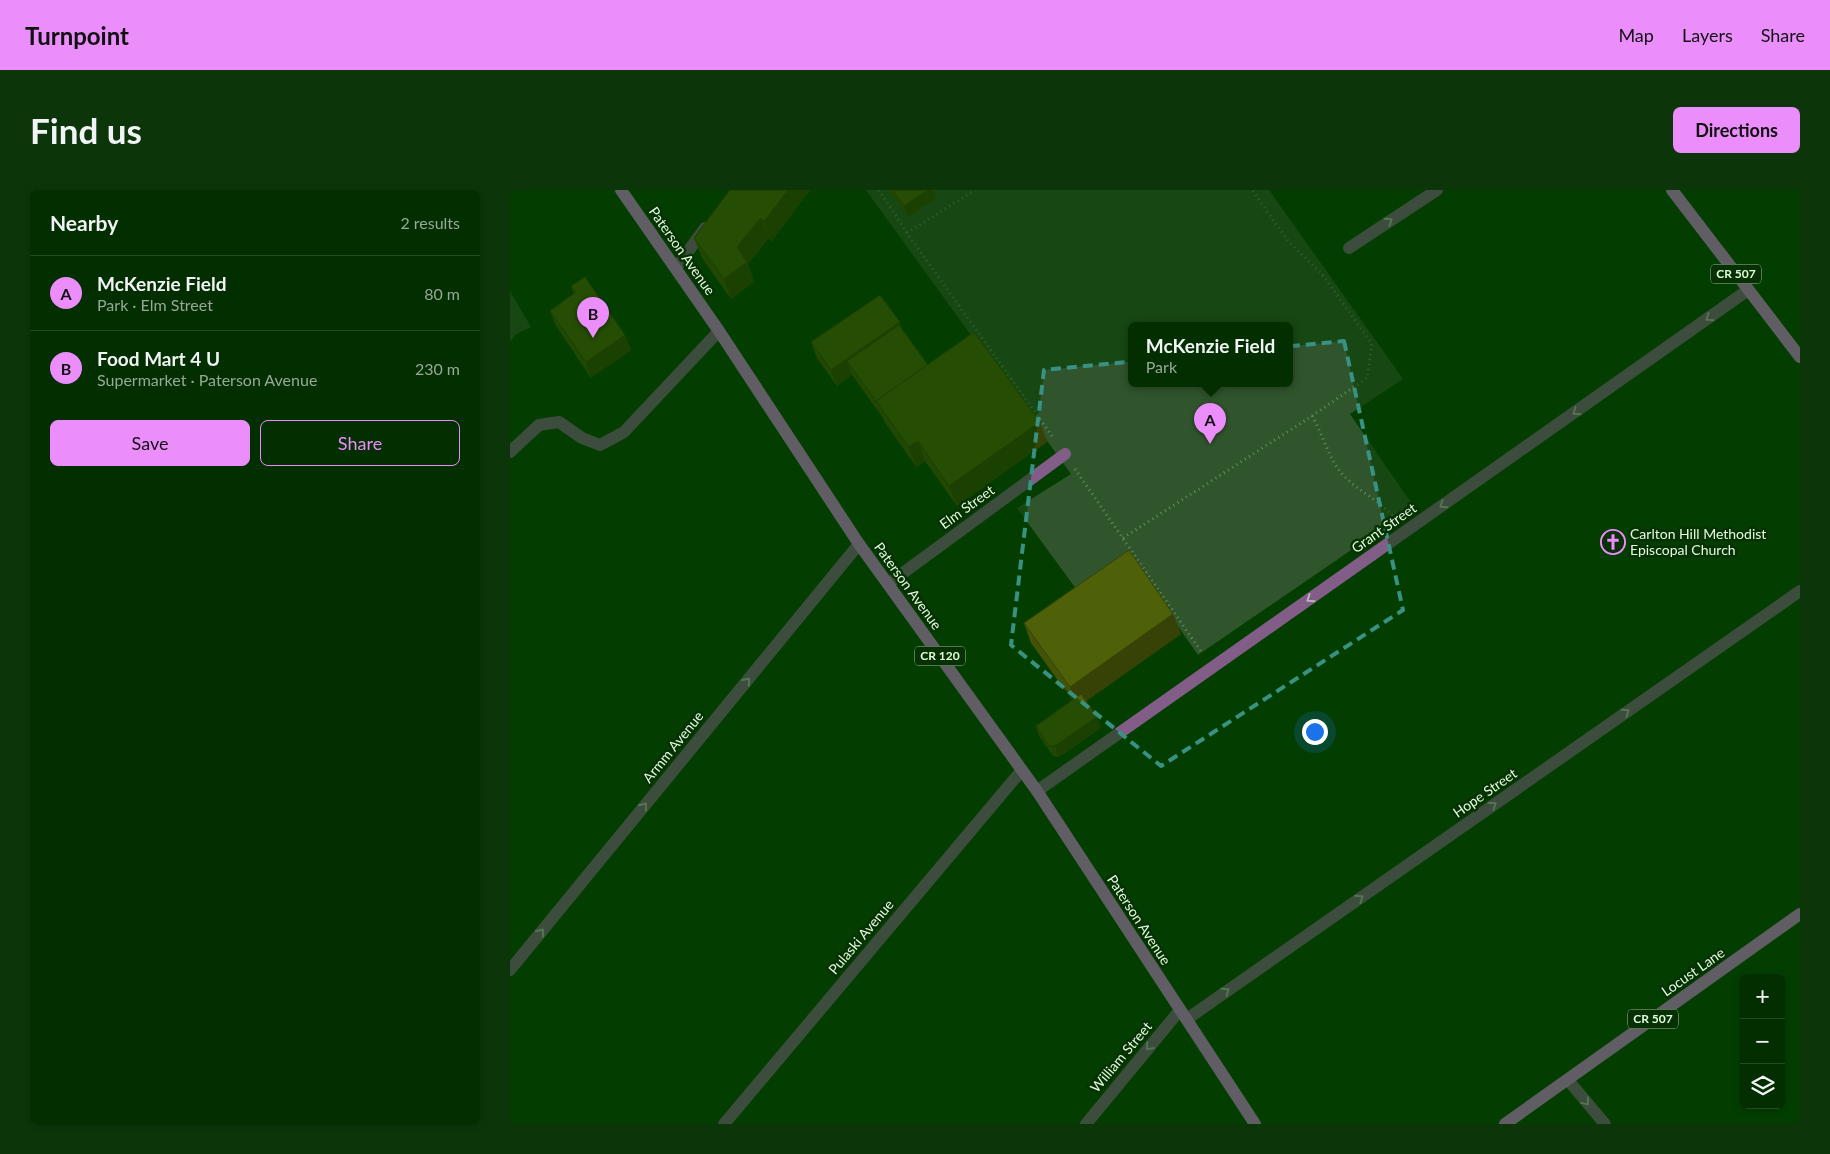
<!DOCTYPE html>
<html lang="en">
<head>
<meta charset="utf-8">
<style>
  :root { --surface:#022e00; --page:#0c360a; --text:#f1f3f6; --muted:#96a899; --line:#234a22; --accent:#eb8dfb }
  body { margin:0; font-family:Lato,sans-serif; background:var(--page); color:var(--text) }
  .controls { position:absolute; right:15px; bottom:15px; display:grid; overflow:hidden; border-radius:8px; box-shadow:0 2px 8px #0003 }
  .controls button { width:45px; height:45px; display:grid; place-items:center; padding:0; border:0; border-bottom:1px solid var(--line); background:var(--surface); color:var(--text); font:25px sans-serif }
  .you { position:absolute; left:804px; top:541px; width:18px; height:18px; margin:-12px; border:4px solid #fff; border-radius:50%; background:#1a73e8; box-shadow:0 0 0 8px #1a73e833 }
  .badge { display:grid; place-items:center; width:32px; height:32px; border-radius:50%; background:var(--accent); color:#111; font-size:16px; font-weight:700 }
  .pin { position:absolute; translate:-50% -41px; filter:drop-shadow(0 1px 2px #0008) }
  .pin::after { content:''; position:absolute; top:26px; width:18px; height:15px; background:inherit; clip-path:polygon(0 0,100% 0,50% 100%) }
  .popup { position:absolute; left:618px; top:132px; width:165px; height:65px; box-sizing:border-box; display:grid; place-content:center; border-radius:8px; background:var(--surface); filter:drop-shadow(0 1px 4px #0005); font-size:16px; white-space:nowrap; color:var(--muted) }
  .popup b { font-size:19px; color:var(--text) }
  .popup::after { content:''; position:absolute; left:50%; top:100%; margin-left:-10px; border:10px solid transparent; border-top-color:var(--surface) }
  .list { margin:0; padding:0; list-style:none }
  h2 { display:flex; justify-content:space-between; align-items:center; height:65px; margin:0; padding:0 20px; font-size:21px }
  h2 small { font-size:16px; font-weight:400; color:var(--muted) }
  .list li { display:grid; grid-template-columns:32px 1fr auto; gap:15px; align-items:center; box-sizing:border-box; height:75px; padding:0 20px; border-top:1px solid var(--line) }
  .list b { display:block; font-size:19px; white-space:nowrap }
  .list p { margin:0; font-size:16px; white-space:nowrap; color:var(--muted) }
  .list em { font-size:16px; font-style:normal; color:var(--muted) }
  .actions { display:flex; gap:10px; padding:15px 20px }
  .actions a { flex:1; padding:11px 0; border:1px solid var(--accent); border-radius:8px; text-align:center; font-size:18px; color:var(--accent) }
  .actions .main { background:var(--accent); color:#111 }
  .icon { flex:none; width:28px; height:28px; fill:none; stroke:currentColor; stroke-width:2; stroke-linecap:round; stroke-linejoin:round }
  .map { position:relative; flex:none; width:1290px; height:934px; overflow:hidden; border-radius:8px }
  header { display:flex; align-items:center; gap:30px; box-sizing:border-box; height:70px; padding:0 25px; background:var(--accent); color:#111 }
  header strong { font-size:24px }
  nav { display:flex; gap:28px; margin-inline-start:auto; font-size:18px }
  .intro { display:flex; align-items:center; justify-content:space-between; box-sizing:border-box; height:120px; padding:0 30px }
  h1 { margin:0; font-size:35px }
  .button { padding:12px 22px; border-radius:8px; background:var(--accent); color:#111; font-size:18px; font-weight:700 }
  main { display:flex; gap:30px; padding:0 30px }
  aside { flex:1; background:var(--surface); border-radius:8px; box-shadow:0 2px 8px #0003 }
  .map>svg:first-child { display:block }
  .green { fill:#30542c; fill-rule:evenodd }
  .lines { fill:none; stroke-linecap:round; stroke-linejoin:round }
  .path { stroke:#61905e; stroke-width:3; stroke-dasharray:1 4; stroke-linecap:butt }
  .service { stroke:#825d88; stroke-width:12 }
  .minor { stroke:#825d88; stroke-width:12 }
  .primary { stroke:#d185de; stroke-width:12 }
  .wall { fill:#435307 }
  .shaded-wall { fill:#374306 }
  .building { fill:#4e6008; stroke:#374306 }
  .oneway { stroke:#b6b5b6 }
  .marked { fill:none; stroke:#399184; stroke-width:4; stroke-dasharray:10 6; stroke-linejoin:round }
  .labels { text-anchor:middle; stroke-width:5; stroke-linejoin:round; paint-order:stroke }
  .shield { fill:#073104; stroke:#9fc09b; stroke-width:1 }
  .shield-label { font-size:12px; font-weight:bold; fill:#e0fddc }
  .street-label { font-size:14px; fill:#e0fddc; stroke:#073104 }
  .poi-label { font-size:14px; fill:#e0fddc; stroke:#073104; text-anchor:start }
</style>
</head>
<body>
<header>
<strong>Turnpoint</strong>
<nav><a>Map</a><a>Layers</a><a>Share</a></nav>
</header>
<div class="intro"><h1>Find us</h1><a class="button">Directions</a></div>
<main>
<aside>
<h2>Nearby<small>2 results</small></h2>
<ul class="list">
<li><span class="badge">A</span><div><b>McKenzie Field</b><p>Park · Elm Street</p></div><em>80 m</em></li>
<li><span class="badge">B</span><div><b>Food Mart 4 U</b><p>Supermarket · Paterson Avenue</p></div><em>230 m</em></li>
</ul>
<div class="actions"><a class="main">Save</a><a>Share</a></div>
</aside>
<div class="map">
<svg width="1290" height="934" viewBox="0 0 1290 934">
  <rect width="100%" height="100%" fill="#033e00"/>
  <g class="green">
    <path d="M356 0H759L893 189 840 224 904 317 688 465 623 372 572 407 507 318 561 284ZM621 135H779V193H621Z"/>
    <polygon points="0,101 21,137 6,144 0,152"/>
  </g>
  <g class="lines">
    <g class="path">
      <polyline points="369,0 397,43 544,249"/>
      <polyline points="397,43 465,0"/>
      <path d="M802 226C814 246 819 272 836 288 851 303 870 310 884 328"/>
      <polyline points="565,279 692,463"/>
      <polyline points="613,348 802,226 857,188 862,154 812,84 778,51 742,0"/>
    </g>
    <polyline class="service" points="0,262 29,235 49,232 72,248 90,255 114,242 209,141"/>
    <g class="minor">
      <polyline points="839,58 927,0"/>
      <polyline points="166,78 195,38"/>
      <polyline points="378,394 555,264"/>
      <polyline points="527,601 1238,100"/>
      <polyline points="0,780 349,354"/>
      <polyline points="677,829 1290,401"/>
      <polyline points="1058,890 1095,934"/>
      <polyline points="214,934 512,580"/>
      <polyline points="576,934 670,820"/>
    </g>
    <g class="primary">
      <polyline points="111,0 209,141 349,354 527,601 745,934"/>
      <polyline points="1162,0 1290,167"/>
      <polyline points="995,934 1290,724"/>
    </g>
  </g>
  <g class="wall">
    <polygon points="220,0 300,0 261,52 259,48 238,74 244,92 221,109 192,68 184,48"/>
    <polygon points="379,0 423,0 426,8 398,27"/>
    <polygon points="61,96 115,145 121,160 81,188 46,136 40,121 64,104"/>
    <polygon points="390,132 392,140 418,175 537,252 447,316 415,271 406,277 374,231 373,228 342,185 327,196 307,168 301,152"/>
    <polygon points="514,433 671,444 576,511 591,538 549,567 543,566 529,546 526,536 562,510 521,453"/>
  </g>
  <g class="shaded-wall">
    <polygon points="278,0 300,0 261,52 254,32"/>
    <polygon points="418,0 423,0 426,8 398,27 394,16"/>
    <polygon points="251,28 259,48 238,74 244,92 221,109 214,89 227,57"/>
    <polygon points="390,132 395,148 337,171 342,185 327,196 321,180"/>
    <polygon points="115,145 121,160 81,188 76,172"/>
    <polygon points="530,232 537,252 447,316 439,296"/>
    <polygon points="408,251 415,271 406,277 399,257"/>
    <polygon points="663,424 671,444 567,517 560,497"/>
    <polygon points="587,527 591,538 549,567 545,556"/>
  </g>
  <g class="building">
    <polygon points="220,0 278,0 254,32 251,28 227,57 237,72 214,89 184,48"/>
    <polygon points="382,0 418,0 394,16"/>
    <polygon points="75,87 115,145 76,172 40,121 66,102 61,96"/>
    <polygon points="370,105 390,132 321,180 301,152"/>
    <polygon points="389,135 418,175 366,211 367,213 337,171"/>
    <polygon points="464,142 530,232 439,296 408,251 399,257 366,211"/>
    <polygon points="619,360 663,424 560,497 514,433"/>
    <polygon points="571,504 587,527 545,556 539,556 526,536"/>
  </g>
  <defs><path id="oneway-chevron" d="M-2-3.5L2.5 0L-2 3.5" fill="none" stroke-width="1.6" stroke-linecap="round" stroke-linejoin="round" transform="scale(1.25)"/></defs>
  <g class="oneway">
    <use href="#oneway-chevron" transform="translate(879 31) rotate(-33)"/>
    <use href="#oneway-chevron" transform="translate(1199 128) rotate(145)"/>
    <use href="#oneway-chevron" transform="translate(1066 222) rotate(145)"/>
    <use href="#oneway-chevron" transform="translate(933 315) rotate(145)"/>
    <use href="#oneway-chevron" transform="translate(800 409) rotate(145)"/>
    <use href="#oneway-chevron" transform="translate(237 491) rotate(-51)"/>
    <use href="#oneway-chevron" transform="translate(1116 522) rotate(-35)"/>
    <use href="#oneway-chevron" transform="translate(983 615) rotate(-35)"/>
    <use href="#oneway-chevron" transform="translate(134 616) rotate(-51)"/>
    <use href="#oneway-chevron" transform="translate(850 708) rotate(-35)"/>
    <use href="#oneway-chevron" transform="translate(31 742) rotate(-51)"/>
    <use href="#oneway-chevron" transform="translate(716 801) rotate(-35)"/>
    <use href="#oneway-chevron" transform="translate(639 857) rotate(130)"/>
    <use href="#oneway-chevron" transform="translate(1076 912) rotate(50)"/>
  </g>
  <path d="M0 0H1290V934H0ZM834 151 893 420 651 576 501 455 534 180Z" fill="#033e00" fill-opacity=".55" fill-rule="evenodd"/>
  <path class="marked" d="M834 151 893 420 651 576 501 455 534 180Z"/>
  <defs>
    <symbol id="church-ring" viewBox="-11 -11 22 22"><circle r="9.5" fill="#073104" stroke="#eb8dfb" stroke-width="1.5"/><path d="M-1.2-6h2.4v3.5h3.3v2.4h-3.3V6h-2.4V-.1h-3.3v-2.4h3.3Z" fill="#eb8dfb"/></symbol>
  </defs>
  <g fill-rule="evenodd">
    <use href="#church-ring" x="1089" y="338" width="28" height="28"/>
  </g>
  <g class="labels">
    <g class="shield">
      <rect x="1201" y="74.5" width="50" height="19" rx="4"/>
      <rect x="405" y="456.5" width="50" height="19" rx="4"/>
      <rect x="1118" y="819.5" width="50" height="19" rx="4"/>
    </g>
    <g class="shield-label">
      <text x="1226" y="88">CR 507</text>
      <text x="430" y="470">CR 120</text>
      <text x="1143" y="833">CR 507</text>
    </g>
    <g class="street-label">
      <text transform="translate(172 61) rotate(55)" y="5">Paterson Avenue</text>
      <text transform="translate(457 317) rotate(-36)" y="5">Elm Street</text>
      <text transform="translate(874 338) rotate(-35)" y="5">Grant Street</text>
      <text transform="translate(398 396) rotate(54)" y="5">Paterson Avenue</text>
      <text transform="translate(163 557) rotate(-51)" y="5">Armm Avenue</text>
      <text transform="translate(975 603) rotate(-35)" y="5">Hope Street</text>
      <text transform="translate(629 730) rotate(57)" y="5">Paterson Avenue</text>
      <text transform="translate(351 747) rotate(-50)" y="5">Pulaski Avenue</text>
      <text transform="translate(1183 782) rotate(-35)" y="5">Locust Lane</text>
      <text transform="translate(611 867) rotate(-50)" y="5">William Street</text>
    </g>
    <g class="poi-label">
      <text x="1120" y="349">Carlton Hill Methodist<tspan x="1120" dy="16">Episcopal Church</tspan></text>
    </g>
  </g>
</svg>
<div class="controls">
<button>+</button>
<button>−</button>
<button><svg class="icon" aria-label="layers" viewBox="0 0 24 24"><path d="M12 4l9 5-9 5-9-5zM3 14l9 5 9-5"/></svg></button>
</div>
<div class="you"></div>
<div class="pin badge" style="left:700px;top:254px">A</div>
<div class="popup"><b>McKenzie Field</b>Park</div>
<div class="pin badge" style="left:83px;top:148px">B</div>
</div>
</main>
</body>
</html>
